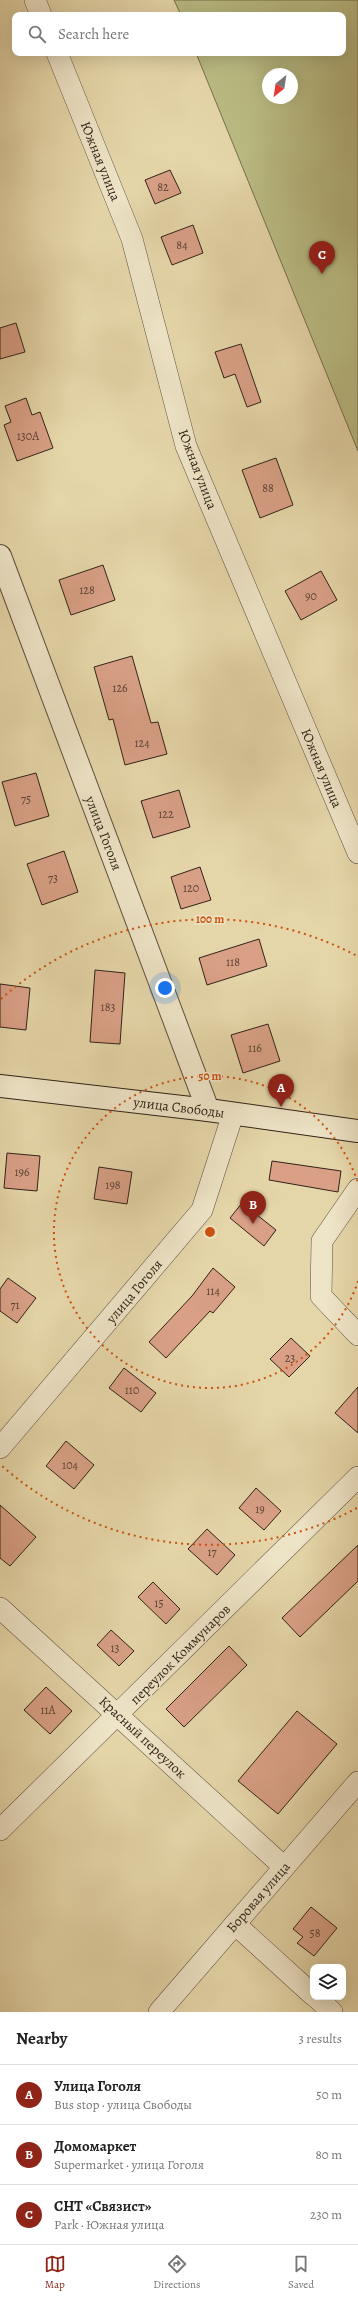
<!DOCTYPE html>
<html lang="en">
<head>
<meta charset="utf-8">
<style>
  :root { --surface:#fff; --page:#f2f2f2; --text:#222; --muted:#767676; --line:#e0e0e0; --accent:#8f2418 }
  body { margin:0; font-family:Alegreya,serif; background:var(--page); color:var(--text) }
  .controls { position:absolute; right:12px; bottom:12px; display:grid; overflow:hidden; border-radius:8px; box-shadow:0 4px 16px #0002 }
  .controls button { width:36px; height:36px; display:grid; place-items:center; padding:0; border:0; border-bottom:1px solid var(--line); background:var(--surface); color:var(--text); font:20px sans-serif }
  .compass { position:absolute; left:262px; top:68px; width:36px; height:36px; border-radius:50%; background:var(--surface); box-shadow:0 4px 16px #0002; rotate:210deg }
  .you { position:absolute; left:165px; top:988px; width:14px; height:14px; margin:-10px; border:3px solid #fff; border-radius:50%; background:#1a73e8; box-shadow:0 0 0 6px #1a73e833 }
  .badge { display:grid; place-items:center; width:26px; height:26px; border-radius:50%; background:var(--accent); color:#fff; font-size:13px; font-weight:700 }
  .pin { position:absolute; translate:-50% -33px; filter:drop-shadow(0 1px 2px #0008) }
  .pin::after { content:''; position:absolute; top:21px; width:14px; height:12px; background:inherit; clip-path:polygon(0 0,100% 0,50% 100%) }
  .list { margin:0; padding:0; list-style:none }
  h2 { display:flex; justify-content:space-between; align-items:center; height:52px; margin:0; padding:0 16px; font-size:17px }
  h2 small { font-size:13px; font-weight:400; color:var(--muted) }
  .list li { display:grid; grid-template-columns:26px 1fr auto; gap:12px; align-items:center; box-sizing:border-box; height:60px; padding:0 16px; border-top:1px solid var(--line) }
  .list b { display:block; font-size:15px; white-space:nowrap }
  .list p { margin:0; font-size:13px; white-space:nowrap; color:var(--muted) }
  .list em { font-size:13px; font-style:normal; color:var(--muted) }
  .icon { flex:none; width:22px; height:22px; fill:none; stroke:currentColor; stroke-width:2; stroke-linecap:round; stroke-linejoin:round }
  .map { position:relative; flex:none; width:358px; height:2012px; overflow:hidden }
  .search { position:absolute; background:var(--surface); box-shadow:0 4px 16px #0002; left:12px; right:12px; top:12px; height:44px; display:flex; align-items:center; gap:10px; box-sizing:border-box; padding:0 14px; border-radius:8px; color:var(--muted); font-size:15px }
  .sheet { height:232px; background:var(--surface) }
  nav { display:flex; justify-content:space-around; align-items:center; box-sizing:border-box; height:56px; border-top:1px solid var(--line); background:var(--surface); font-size:11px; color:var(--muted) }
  nav a { display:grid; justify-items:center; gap:2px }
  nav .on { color:var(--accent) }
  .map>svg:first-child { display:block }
  .green { fill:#babc84; stroke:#766f4e; fill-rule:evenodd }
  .building { fill:#d9a086; stroke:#312218 }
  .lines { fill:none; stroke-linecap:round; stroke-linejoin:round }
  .minor-casing { stroke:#5e4f3c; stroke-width:22 }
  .tertiary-casing { stroke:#5e4f3c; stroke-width:24 }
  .secondary-casing { stroke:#312218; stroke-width:24 }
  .minor { stroke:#eee4c7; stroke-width:21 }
  .tertiary { stroke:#eee4c7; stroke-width:22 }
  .secondary { stroke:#eee4c7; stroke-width:22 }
  .ring { fill:none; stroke:#cd510e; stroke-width:2; stroke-dasharray:2 4 }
  .labels { text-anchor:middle; stroke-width:3; stroke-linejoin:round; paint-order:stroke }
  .number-label { font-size:12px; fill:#5b4234 }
  .street-label { font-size:14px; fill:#312218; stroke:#eee4c7 }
  .centre { fill:#cd510e; stroke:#eee4c7; stroke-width:2 }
  .ring-label { font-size:12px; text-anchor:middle; font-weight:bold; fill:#cd510e; stroke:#eee4c7; stroke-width:3; stroke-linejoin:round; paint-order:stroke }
</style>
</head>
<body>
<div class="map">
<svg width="358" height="2012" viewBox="0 0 358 2012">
  <rect width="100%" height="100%" fill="#e5d6a9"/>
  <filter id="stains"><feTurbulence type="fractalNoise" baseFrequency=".005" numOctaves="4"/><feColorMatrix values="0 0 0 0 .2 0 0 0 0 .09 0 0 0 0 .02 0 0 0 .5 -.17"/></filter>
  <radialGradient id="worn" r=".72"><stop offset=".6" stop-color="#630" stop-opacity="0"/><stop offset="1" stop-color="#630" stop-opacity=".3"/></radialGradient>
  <path class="green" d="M174 0H358V451L196 53H343V15H181ZM268 74H292V98H268Z"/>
  <g class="building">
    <polygon points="170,170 181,193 155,204 145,180"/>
    <polygon points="193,225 203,253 172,265 161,237"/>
    <polygon points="16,323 25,352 0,359 0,328"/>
    <polygon points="241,344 261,402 247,407 235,374 224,378 215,352"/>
    <polygon points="26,398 32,415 40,412 53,448 17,461 4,425 11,422 5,406"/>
    <polygon points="276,458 293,505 260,518 242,470"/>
    <polygon points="103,565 115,600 71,615 59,580"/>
    <polygon points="321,571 337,600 301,620 285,591"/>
    <polygon points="132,656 151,723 158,722 167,754 125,765 113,719 109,720 94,667"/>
    <polygon points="36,773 49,816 15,826 2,782"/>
    <polygon points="179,790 190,827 153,838 141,801"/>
    <polygon points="64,851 78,892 42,905 27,864"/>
    <polygon points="200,867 211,900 181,909 171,877"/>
    <polygon points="259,939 267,966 207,985 199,958"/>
    <polygon points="95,970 125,973 120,1044 90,1042"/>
    <polygon points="0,984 30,988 26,1030 0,1027"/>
    <polygon points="268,1024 280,1061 243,1073 231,1035"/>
    <polygon points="7,1153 40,1156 37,1191 4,1188"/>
    <polygon points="272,1161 341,1171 338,1192 269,1180"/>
    <polygon points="99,1167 132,1172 127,1204 94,1199"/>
    <polygon points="242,1203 276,1230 264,1246 230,1218"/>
    <polygon points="213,1268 235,1287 213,1313 210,1311 166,1358 149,1342 192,1296"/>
    <polygon points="8,1278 36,1298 17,1323 0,1311 0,1289"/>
    <polygon points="291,1338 310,1356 289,1377 270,1359"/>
    <polygon points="124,1368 156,1393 141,1412 109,1388"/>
    <polygon points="358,1387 358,1433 335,1413"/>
    <polygon points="66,1441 94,1465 74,1489 46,1466"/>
    <polygon points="256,1488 281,1511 264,1530 239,1508"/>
    <polygon points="0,1505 36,1537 10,1566 0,1558"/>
    <polygon points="207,1529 235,1555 217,1575 188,1549"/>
    <polygon points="358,1545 358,1581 300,1637 282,1618"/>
    <polygon points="153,1582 180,1609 166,1624 138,1597"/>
    <polygon points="111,1630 134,1651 119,1666 97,1645"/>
    <polygon points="229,1646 247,1665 184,1727 166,1709"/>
    <polygon points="46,1687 72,1711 50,1734 24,1710"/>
    <polygon points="297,1711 337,1744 278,1814 238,1781"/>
    <polygon points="311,1907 337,1928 314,1956 297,1943 303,1937 293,1929"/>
  </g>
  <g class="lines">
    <defs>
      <g id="minor">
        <polyline points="35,0 41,15"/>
        <polyline points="57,53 132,239 186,446 358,853"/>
        <polyline points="358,1189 322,1241 321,1296 358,1335"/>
        <polyline points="0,1448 202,1210 233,1114"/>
        <polyline points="0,1608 284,1867"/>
        <polyline points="0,1830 358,1477"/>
        <polyline points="235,1924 313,1995"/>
        <polyline points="316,1997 332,2012"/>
        <polyline points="159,2012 358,1782"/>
      </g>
      <polyline id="tertiary" points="0,556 208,1110"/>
      <polyline id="secondary" points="0,1086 208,1110 358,1131"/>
    </defs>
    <use href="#minor" class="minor-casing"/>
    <use href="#tertiary" class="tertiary-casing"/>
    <use href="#secondary" class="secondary-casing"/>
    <use href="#minor" class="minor"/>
    <use href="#tertiary" class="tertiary"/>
    <use href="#secondary" class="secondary"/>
  </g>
  <g class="ring">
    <path d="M358 1281A156 156 0 1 1 358 1183"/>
    <path d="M357 1508A313 313 0 0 1 1 1465M1 999A313 313 0 0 1 357 956"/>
  </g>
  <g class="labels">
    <g class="number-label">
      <text x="163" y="191">82</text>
      <text x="182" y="249">84</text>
      <text x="28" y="440">130А</text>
      <text x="268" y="492">88</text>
      <text x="87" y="594">128</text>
      <text x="311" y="600">90</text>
      <text x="120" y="692">126</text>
      <text x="142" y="747">124</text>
      <text x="26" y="803">75</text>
      <text x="166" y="818">122</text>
      <text x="53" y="882">73</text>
      <text x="191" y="892">120</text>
      <text x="233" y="966">118</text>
      <text x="108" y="1011">183</text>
      <text x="255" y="1052">116</text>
      <text x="22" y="1176">196</text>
      <text x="113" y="1189">198</text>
      <text x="213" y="1295">114</text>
      <text x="15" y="1309">71</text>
      <text x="290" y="1362">23</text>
      <text x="132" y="1394">110</text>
      <text x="70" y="1469">104</text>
      <text x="260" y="1513">19</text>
      <text x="212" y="1556">17</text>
      <text x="159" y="1607">15</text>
      <text x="115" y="1652">13</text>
      <text x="48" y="1714">11А</text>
      <text x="315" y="1937">58</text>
    </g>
    <g class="street-label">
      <text transform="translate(101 161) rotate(68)" y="5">Южная улица</text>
      <text transform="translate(198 469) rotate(69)" y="5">Южная улица</text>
      <text transform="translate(322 768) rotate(67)" y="5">Южная улица</text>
      <text transform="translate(104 833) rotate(69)" y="5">улица Гоголя</text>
      <text transform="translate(179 1107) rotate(7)" y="5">улица Свободы</text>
      <text transform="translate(134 1291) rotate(-50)" y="5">улица Гоголя</text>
      <text transform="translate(180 1654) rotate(-45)" y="5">переулок Коммунаров</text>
      <text transform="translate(143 1737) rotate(43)" y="5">Красный переулок</text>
      <text transform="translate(258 1897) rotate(-49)" y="5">Боровая улица</text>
    </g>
  </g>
  <circle cx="210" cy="1232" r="6" class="centre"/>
  <g class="ring-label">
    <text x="210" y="923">100 m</text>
    <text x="210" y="1080">50 m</text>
  </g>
  <rect width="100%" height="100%" filter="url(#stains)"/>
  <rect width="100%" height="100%" fill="url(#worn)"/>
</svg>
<div class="controls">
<button><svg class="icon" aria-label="layers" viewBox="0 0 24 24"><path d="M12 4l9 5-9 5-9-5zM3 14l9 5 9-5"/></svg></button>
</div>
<svg class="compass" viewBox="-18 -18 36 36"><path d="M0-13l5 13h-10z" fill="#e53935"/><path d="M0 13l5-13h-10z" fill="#767676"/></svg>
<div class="you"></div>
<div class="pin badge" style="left:281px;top:1107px">A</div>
<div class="pin badge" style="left:253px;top:1224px">B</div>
<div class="pin badge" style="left:322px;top:274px">C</div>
<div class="search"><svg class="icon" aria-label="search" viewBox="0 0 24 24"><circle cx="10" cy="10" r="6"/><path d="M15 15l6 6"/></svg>Search here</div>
</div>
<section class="sheet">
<h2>Nearby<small>3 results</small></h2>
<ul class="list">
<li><span class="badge">A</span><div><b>Улица Гоголя</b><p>Bus stop · улица Свободы</p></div><em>50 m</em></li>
<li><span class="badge">B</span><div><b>Домомаркет</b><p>Supermarket · улица Гоголя</p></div><em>80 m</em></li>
<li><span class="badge">C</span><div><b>СНТ «Связист»</b><p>Park · Южная улица</p></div><em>230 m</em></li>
</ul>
</section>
<nav>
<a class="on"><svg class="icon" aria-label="map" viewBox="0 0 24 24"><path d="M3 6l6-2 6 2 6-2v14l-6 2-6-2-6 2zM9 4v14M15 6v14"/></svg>Map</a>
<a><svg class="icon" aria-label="directions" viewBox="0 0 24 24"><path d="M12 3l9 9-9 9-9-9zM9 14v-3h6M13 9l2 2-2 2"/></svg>Directions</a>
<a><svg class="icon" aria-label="saved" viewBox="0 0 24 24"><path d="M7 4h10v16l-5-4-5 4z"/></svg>Saved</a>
</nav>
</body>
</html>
